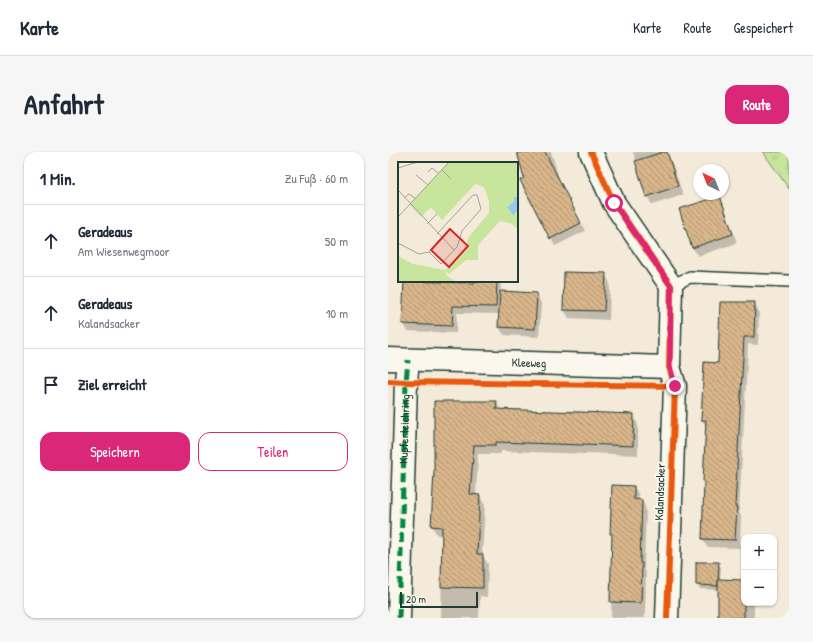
<!DOCTYPE html>
<html lang="de">
<head>
<meta charset="utf-8">
<style>
  :root { --surface:#fff; --page:#f6f6f7; --text:#1f2937; --muted:#747a83; --line:#e0e1e3; --accent:#db2777 }
  body { margin:0; font-family:"Patrick Hand",sans-serif; background:var(--page); color:var(--text) }
  .controls { position:absolute; right:12px; bottom:12px; display:grid; overflow:hidden; border-radius:8px; box-shadow:0 1px 3px #0004 }
  .controls button { width:36px; height:36px; display:grid; place-items:center; padding:0; border:0; border-bottom:1px solid var(--line); background:var(--surface); color:var(--text); font:20px sans-serif }
  .compass { position:absolute; left:305px; top:12px; width:36px; height:36px; border-radius:50%; background:var(--surface); box-shadow:0 1px 3px #0004; rotate:317deg }
  .scale { position:absolute; left:12px; bottom:10px; width:78px; box-sizing:border-box; padding-left:4px; border:2px solid #1f3d34; border-top:0; font-size:11px; line-height:14px; white-space:nowrap; color:#1f3d34; -webkit-text-stroke:3px #fbf7ec; paint-order:stroke }
  .stop { position:absolute; width:12px; height:12px; margin:-9px; border:3px solid #db2777; border-radius:50%; background:#fff }
  .stop.end { background:#db2777; border-color:#fff; box-shadow:0 1px 4px #0008 }
  .list { margin:0; padding:0; list-style:none }
  h2 { display:flex; justify-content:space-between; align-items:center; height:52px; margin:0; padding:0 16px; font-size:17px }
  h2 small { font-size:13px; font-weight:400; color:var(--muted) }
  .list li { display:grid; grid-template-columns:26px 1fr auto; gap:12px; align-items:center; box-sizing:border-box; height:72px; padding:0 16px; border-top:1px solid var(--line) }
  .list b { display:block; font-size:15px; white-space:nowrap }
  .list p { margin:0; font-size:13px; white-space:nowrap; color:var(--muted) }
  .list em { font-size:13px; font-style:normal; color:var(--muted) }
  .actions { display:flex; gap:8px; padding:12px 16px }
  .actions a { flex:1; padding:9px 0; border:1px solid var(--accent); border-radius:12px; text-align:center; font-size:14px; color:var(--accent) }
  .actions .main { background:var(--accent); color:#fff }
  .icon { flex:none; width:22px; height:22px; fill:none; stroke:currentColor; stroke-width:2; stroke-linecap:round; stroke-linejoin:round }
  .map { position:relative; flex:none; width:401px; height:466px; overflow:hidden; border-radius:12px }
  header { display:flex; align-items:center; gap:24px; box-sizing:border-box; height:56px; padding:0 20px; background:var(--surface); border-bottom:1px solid var(--line) }
  header strong { font-size:19px }
  nav { display:flex; gap:22px; margin-inline-start:auto; font-size:14px }
  .intro { display:flex; align-items:center; justify-content:space-between; box-sizing:border-box; height:96px; padding:0 24px }
  h1 { margin:0; font-size:28px }
  .button { padding:10px 18px; border-radius:12px; background:var(--accent); color:#fff; font-size:14px; font-weight:700 }
  main { display:flex; gap:24px; padding:0 24px }
  aside { flex:1; background:var(--surface); border-radius:12px; box-shadow:0 1px 3px #0004 }
  .map>svg:first-child { display:block }
  .grass { fill:url(#grass-tufts); stroke:#749168 }
  .shadow { fill:#0003 }
  .building { fill:url(#building-back-hatch); stroke:#1f3d34 }
  .lines { fill:none; stroke-linecap:round; stroke-linejoin:round }
  .lane-casing { stroke:#1f3d34; stroke-width:14 }
  .street-casing { stroke:#1f3d34; stroke-width:25 }
  .lane { stroke:#fbf7ec; stroke-width:11 }
  .street { stroke:#fbf7ec; stroke-width:22 }
  .quiet { stroke:#00873e; stroke-width:5; stroke-dasharray:10 5; stroke-linecap:butt }
  .cycleway-casing { stroke:#fbf7ec; stroke-width:8 }
  .cycleway { stroke:#e8590c; stroke-width:6 }
  .route { stroke:#db2777; stroke-width:5 }
  .labels { text-anchor:middle; stroke-width:4; stroke-linejoin:round; paint-order:stroke }
  .street-label { font-size:12px; fill:#1f3d34; stroke:#fbf7ec }
  .inset-road { fill:none; stroke:#9fa597; stroke-width:1 }
  .view { fill:#d62828; fill-opacity:0.15; stroke:#d62828; stroke-width:2 }
  .inset-edge { fill:none; stroke:#1f3d34; stroke-width:2 }
</style>
</head>
<body>
<header>
<strong>Karte</strong>
<nav><a>Karte</a><a>Route</a><a>Gespeichert</a></nav>
</header>
<div class="intro"><h1>Anfahrt</h1><a class="button">Route</a></div>
<main>
<aside>
<h2>1 Min.<small>Zu Fuß · 60 m</small></h2>
<ul class="list">
<li><svg class="icon" aria-label="ahead" viewBox="0 0 24 24"><path d="M12 20V5M6 11l6-6 6 6"/></svg><div><b>Geradeaus</b><p>Am Wiesenwegmoor</p></div><em>50 m</em></li>
<li><svg class="icon" aria-label="ahead" viewBox="0 0 24 24"><path d="M12 20V5M6 11l6-6 6 6"/></svg><div><b>Geradeaus</b><p>Kalandsacker</p></div><em>10 m</em></li>
<li><svg class="icon" aria-label="arrive" viewBox="0 0 24 24"><path d="M6 21V4h12l-3 4 3 4H6"/></svg><div><b>Ziel erreicht</b></div></li>
</ul>
<div class="actions"><a class="main">Speichern</a><a>Teilen</a></div>
</aside>
<div class="map">
<svg width="401" height="466" viewBox="0 0 401 466">
  <defs>
    <pattern id="grass-tufts" width="24" height="20" patternUnits="userSpaceOnUse"><rect width="24" height="20" fill="#c8e59d"/><path d="M3 7l-1-3M5 7V3M7 7l1-3M15 17l-1-3M17 17v-4M19 17l1-3" fill="none" stroke="#abc588"/></pattern>
    <pattern id="building-back-hatch" width="6" height="6" patternUnits="userSpaceOnUse"><rect width="6" height="6" fill="#d9b58b"/><path d="M-1 5l2 2M0 0l6 6M5-1l2 2" fill="none" stroke="#af9472"/></pattern>
  </defs>
  <rect width="100%" height="100%" fill="#f4ead9"/>
  <filter id="ink" filterUnits="userSpaceOnUse"><feTurbulence type="fractalNoise" baseFrequency=".025" numOctaves="2"/><feDisplacementMap in="SourceGraphic" scale="8" xChannelSelector="R" yChannelSelector="G"/><feConvolveMatrix kernelMatrix="1 2 1 2 8 2 1 2 1" color-interpolation-filters="sRGB"/></filter>
  <g filter="url(#ink)">
    <polygon class="grass" points="375,0 401,0 401,37"/>
    <g class="shadow">
      <polygon points="130,0 163,0 172,29 197,79 167,94 163,86 138,15"/>
      <polygon points="245,0 273,0 273,2 279,0 283,8 295,43 264,53 259,44"/>
      <polygon points="331,45 336,54 349,91 310,104 305,96 292,58"/>
      <polygon points="217,122 222,131 221,168 181,166 176,158"/>
      <polygon points="87,129 110,129 113,133 112,140 148,142 153,151 151,185 116,183 111,175 111,162 69,161 68,181 20,179 15,172 87,132"/>
      <polygon points="366,151 371,160 370,193 360,192 351,360 353,364 352,396 319,395 315,387 319,276 314,268 331,212"/>
      <polygon points="108,250 113,258 245,263 250,273 250,303 200,301 200,302 113,299 113,302 90,302 88,343 91,344 97,353 94,403 100,412 99,445 92,444 91,466 53,466 55,384 49,383 44,374"/>
      <polygon points="246,335 251,343 250,348 254,348 258,357 256,417 258,420 257,466 223,466 225,385 223,381"/>
      <polygon points="330,411 333,416 332,428 356,429 356,451 366,451 366,466 331,466 331,438 312,437 309,433"/>
    </g>
    <g class="building">
      <polygon points="129,0 157,0 193,71 162,87 132,28 136,26"/>
      <polygon points="275,0 279,0 290,34 258,45 247,9"/>
      <polygon points="332,44 345,82 304,96 291,57"/>
      <polygon points="176,120 218,121 216,159 175,158"/>
      <polygon points="16,129 86,131 86,129 109,129 108,155 65,154 64,174 14,172"/>
      <polygon points="112,139 149,141 147,177 110,175"/>
      <polygon points="332,150 367,150 366,185 356,185 347,355 349,355 347,388 314,387 316,330 315,330 318,268 313,268 316,210 330,211"/>
      <polygon points="46,249 109,249 108,257 246,262 245,294 195,292 195,293 108,290 108,293 86,293 82,342 92,343 89,402 95,402 95,436 53,435 54,375 43,374 46,320"/>
      <polygon points="224,333 246,334 246,347 254,348 252,411 254,411 253,451 222,450 224,382 222,382"/>
      <polygon points="308,410 331,410 330,434 308,433"/>
      <polygon points="330,427 356,428 356,466 330,466"/>
    </g>
    <g class="lines">
      <defs>
        <polyline id="lane" points="283,134 302,125 401,129"/>
        <g id="street">
          <polyline points="203,0 226,51 283,134 281,215 287,234 279,466"/>
          <path id="s1" d="M0 207 281 215"/>
          <path id="s2" d="M11 466 18 230 20 208"/>
        </g>
      </defs>
      <use href="#lane" class="lane-casing"/>
      <use href="#street" class="street-casing"/>
      <use href="#lane" class="lane"/>
      <use href="#street" class="street"/>
      <polyline class="quiet" points="11,466 18,230 20,208"/>
      <defs>
        <g id="cycleway">
          <polyline points="203,0 226,51 283,134 281,215 287,234 279,466"/>
          <polyline points="0,229 18,230 287,234"/>
        </g>
      </defs>
      <use href="#cycleway" class="cycleway-casing"/>
      <use href="#cycleway" class="cycleway"/>
    </g>
  </g>
  <g class="lines" filter="url(#ink)">
    <polyline class="route" points="226,51 283,134 282,215 287,234"/>
  </g>
  <g class="labels">
    <g class="street-label">
      <text dy="4" stroke="none"><textPath href="#s1" startOffset="141">Kleeweg</textPath></text>
      <text dy="4" stroke="none"><textPath href="#s2" startOffset="189">Kupferteichring</textPath></text>
      <text transform="translate(272 340) rotate(-88)" y="4">Kalandsacker</text>
    </g>
  </g>
  <g transform="translate(10 10)">
    <rect width="120" height="120" fill="#f4ead9"/>
    <path d="M89 0H120V67L112 61 102 59 80 83V98H68L51 112 47 109 49 114 58 120H0V94L15 102 47 108 68 88 70 76 91 51V39L86 25 77 22 92 6Z" fill="#c8e59d"/>
    <path d="M21 32 33 45 23 55 11 42Z" fill="#c8e59d"/>
    <path d="M51 0H89L92 6 44 58 21 32Z" fill="#c8e59d"/>
    <path d="M116 35H120V48L115 53 109 45 116 40Z" fill="#96caf3"/>
    <path class="inset-road" d="M0 6 20 0M44 8 53 17M30 10 34 6 40 11M18 13 30 23M0 28 56 88M6 36 11 32 17 36M0 55 51 0M29 62 39 52M0 81 21 92 31 90 44 77M31 90 43 102 59 85 64 69 83 47 79 33H75L39 72"/>
    <path class="view" d="M52 67 70 84 51 105 33 88Z"/>
    <rect width="120" height="120" class="inset-edge"/>
  </g>
</svg>
<div class="controls">
<button>+</button>
<button>−</button>
</div>
<svg class="compass" viewBox="-18 -18 36 36"><path d="M0-13l5 13h-10z" fill="#e53935"/><path d="M0 13l5-13h-10z" fill="#747a83"/></svg>
<div class="scale">20 m</div>
<div class="stop" style="left:226px;top:51px"></div>
<div class="stop end" style="left:287px;top:234px"></div>
</div>
</main>
</body>
</html>
